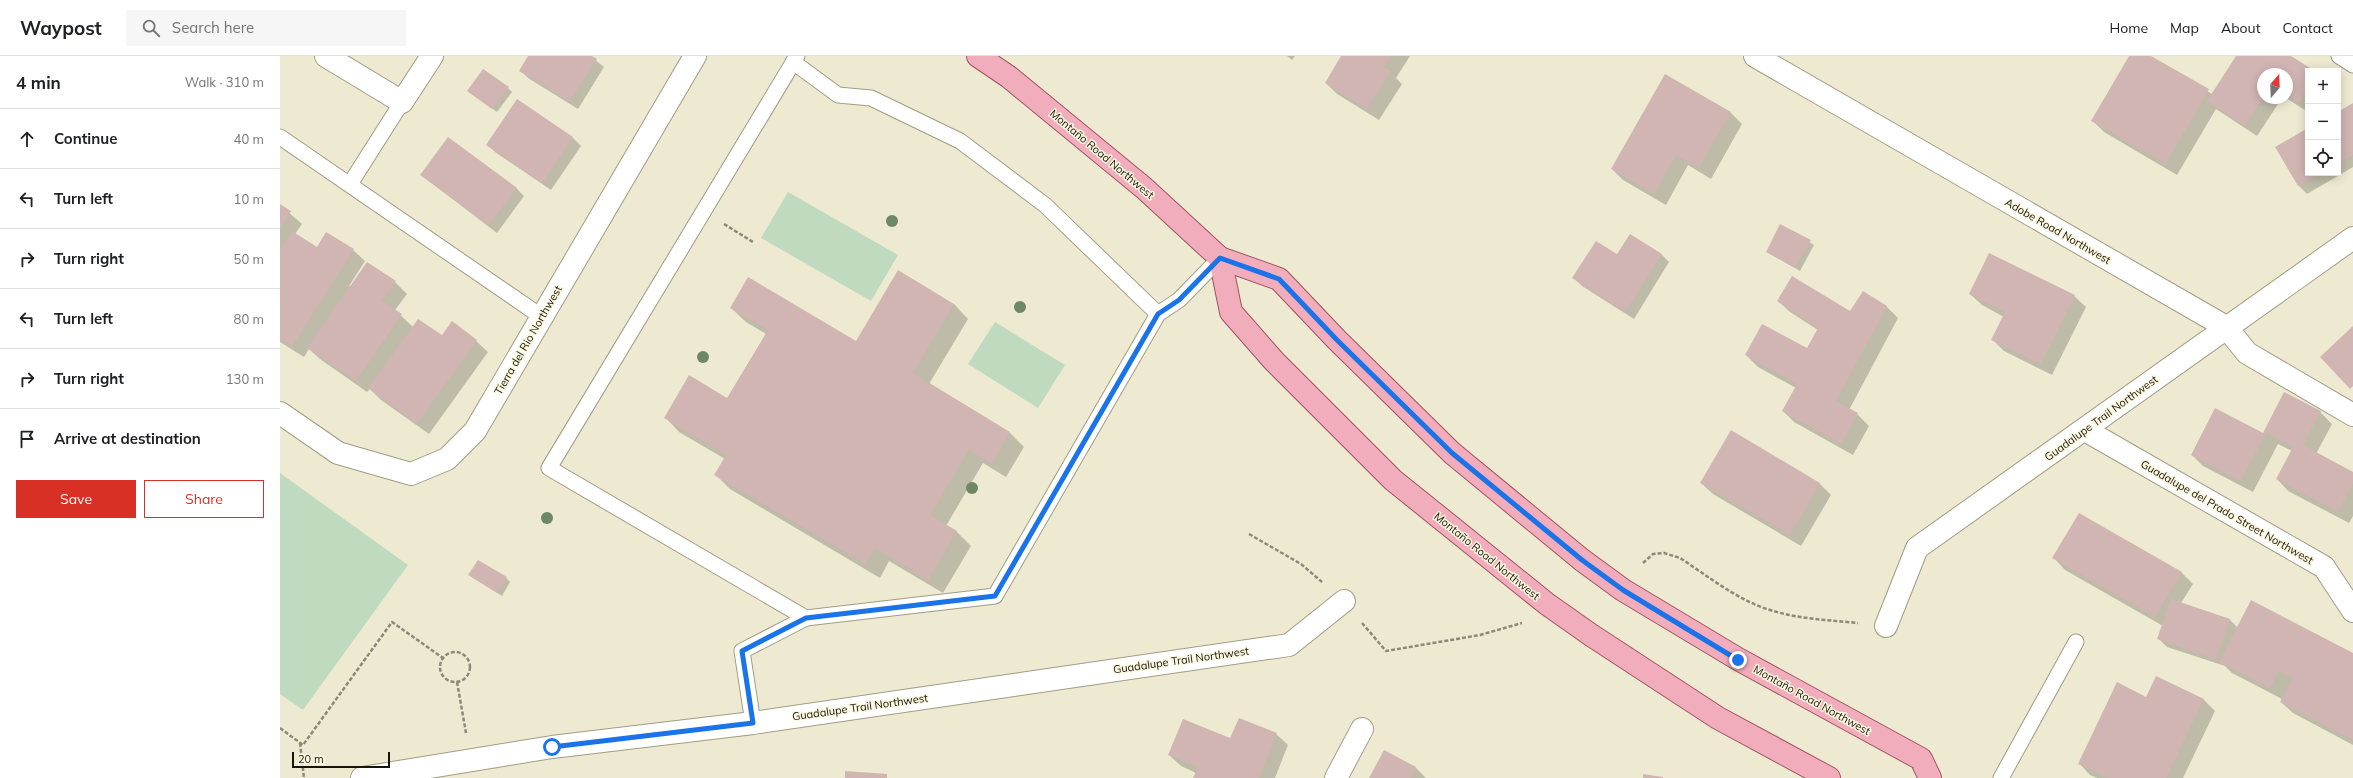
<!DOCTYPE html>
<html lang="en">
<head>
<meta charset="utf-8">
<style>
  :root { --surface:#fff; --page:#f6f6f6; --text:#202124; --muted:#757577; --line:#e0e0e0; --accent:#d93025 }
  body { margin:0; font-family:Mulish,sans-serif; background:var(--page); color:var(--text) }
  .controls { position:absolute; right:12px; top:12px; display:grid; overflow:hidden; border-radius:0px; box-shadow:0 2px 10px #0003 }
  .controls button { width:36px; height:36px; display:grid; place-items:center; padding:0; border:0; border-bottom:1px solid var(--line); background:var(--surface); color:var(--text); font:20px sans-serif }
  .compass { position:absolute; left:1977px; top:12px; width:36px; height:36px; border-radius:50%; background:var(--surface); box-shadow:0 2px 10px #0003; rotate:19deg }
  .scale { position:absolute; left:12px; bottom:10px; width:98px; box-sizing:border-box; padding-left:4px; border:2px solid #17160e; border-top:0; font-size:11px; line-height:14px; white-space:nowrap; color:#17160e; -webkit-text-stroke:3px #fbf7df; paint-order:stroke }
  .stop { position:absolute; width:12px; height:12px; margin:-9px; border:3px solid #1a73e8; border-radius:50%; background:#fff }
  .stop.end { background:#1a73e8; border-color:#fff; box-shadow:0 1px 4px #0008 }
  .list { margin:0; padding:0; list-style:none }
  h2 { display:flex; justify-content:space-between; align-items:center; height:52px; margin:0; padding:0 16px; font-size:17px }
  h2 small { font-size:13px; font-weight:400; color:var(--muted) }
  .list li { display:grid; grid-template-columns:26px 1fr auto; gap:12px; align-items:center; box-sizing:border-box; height:60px; padding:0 16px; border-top:1px solid var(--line) }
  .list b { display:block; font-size:15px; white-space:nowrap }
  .list em { font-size:13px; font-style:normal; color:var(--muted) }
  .actions { display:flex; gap:8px; padding:12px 16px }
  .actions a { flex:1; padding:9px 0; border:1px solid var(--accent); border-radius:0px; text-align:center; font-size:14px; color:var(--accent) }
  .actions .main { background:var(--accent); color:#fff }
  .icon { flex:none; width:22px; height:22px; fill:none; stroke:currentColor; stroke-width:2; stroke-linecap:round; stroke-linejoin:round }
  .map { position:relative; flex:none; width:2073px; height:722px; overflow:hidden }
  header { display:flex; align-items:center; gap:24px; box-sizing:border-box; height:56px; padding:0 20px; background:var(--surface); border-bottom:1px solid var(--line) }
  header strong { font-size:19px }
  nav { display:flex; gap:22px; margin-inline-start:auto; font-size:14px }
  .search { width:280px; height:36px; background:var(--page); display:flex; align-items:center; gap:10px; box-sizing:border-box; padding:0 14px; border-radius:0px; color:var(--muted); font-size:15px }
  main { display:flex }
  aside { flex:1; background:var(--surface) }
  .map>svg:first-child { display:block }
  .green { fill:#c0dac0 }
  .shadow { fill:#0003 }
  .building { fill:#d1b5b3 }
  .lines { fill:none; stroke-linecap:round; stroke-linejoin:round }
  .lane-casing { stroke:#a09c85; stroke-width:17 }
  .street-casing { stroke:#a09c85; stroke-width:24 }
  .secondary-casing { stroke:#a09c85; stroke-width:24 }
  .primary-casing { stroke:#a05462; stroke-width:24 }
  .path { stroke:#8b8978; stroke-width:2.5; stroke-dasharray:4 2; stroke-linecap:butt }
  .lane { stroke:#fff; stroke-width:15 }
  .street { stroke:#fff; stroke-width:22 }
  .secondary { stroke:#fff; stroke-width:22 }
  .primary { stroke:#f2adbc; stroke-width:22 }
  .tree { fill:#6e8866 }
  .route { stroke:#1a73e8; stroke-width:5 }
  .labels { text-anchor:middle; stroke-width:3; stroke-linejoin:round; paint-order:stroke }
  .street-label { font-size:11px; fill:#17160e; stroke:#fbf7df }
</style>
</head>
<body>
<header>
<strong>Waypost</strong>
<div class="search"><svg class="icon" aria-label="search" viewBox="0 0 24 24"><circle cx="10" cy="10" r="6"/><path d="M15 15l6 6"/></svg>Search here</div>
<nav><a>Home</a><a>Map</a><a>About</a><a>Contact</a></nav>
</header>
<main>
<aside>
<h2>4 min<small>Walk · 310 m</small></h2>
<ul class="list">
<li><svg class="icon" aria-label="ahead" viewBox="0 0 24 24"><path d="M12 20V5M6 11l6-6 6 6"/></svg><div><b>Continue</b></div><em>40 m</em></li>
<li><svg class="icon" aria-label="left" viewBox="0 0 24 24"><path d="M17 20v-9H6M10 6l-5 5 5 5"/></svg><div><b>Turn left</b></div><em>10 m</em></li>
<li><svg class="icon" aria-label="right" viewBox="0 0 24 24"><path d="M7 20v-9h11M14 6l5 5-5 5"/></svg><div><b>Turn right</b></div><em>50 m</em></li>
<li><svg class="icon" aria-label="left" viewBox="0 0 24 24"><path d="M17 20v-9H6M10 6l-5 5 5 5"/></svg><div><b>Turn left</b></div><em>80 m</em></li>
<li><svg class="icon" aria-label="right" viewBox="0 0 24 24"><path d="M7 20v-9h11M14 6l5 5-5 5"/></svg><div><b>Turn right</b></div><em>130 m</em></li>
<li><svg class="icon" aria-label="arrive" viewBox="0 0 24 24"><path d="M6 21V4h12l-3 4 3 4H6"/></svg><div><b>Arrive at destination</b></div></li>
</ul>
<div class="actions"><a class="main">Save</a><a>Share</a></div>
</aside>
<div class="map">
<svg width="2073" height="722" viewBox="0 0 2073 722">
  <rect width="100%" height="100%" fill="#eeead2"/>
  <g class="green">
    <polygon points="508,136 618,199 591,245 481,182"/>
    <polygon points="715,266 785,309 758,352 688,308"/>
    <polygon points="0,417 128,509 23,654 0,638"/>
  </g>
  <g class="shadow">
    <polygon points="249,0 310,0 324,11 298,53 248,22 240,14"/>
    <polygon points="1007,0 1015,0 1012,4"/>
    <polygon points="1063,0 1130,0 1116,22 1122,28 1099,64 1057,38 1046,27"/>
    <polygon points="1850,0 1869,0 1932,38 1957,0 2010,0 2033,15 2028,15 2028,56 2006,42 2007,18 1983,18 1983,42 2002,42 1977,80 1936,53 1897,119 1824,76 1813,65"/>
    <polygon points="228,32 232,36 217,56 188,35"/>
    <polygon points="237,44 293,82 301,90 271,134 215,96 207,88"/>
    <polygon points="2073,48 2073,111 2027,138 2019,130 1997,91 2028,74 2028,117 2058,117 2058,57"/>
    <polygon points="1451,57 1462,68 1431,123 1408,109 1386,149 1343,124 1332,113"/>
    <polygon points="141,119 236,132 244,140 217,177"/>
    <polygon points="0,149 22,168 15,178 37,192 73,194 85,205 69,230 115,226 127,238 115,254 133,271 162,281 196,285 208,296 149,378 101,344 90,333 87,336 40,303 29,293 24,301 0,286"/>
    <polygon points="1501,169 1534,189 1520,215 1487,196"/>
    <polygon points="1381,198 1389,206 1354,263 1302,230 1294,222 1337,200"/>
    <polygon points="1690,238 1794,240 1806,251 1772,319 1724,295 1713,284 1724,261 1702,249"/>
    <polygon points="1498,245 1571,256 1606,250 1618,262 1569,354 1577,358 1589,370 1573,399 1514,366 1503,355 1516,332 1478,311 1466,299 1527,294 1538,274 1510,256"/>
    <polygon points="674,248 688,263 649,328 730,377 744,391 726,421 703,407 666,470 677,476 691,490 663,537 609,505 600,522 450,433 436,419 445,403 399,376 385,361 447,343 486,278 466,266 451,252 577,286"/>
    <polygon points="2005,337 2040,356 2052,368 2036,398 2073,417 2073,460 2069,467 2008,435 1997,423 2012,395 1998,388 1973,436 1923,410 1912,399 1983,378"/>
    <polygon points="1451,376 1540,428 1551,439 1521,490 1433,438 1421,427"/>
    <polygon points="1774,502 1901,516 1913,528 1901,547 1950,564 1958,572 2073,598 2073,689 2013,657 2001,646 2002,643 1952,617 1945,610 1887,591 1879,583 1883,570 1785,514"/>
    <polygon points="190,519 226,522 230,526 222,540"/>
    <polygon points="1867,642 1924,644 1935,655 1903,722 1817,722 1810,719 1799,707"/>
    <polygon points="996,678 1008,689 995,722 914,722 916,717 901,710 889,699 951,683"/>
    <polygon points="1104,696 1136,712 1146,722 1090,722"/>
  </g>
  <g class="building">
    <polygon points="248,0 312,0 317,3 290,45 239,15"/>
    <polygon points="1061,0 1111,0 1104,11 1111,15 1087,53 1045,27"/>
    <polygon points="1849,0 1871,0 1929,33 1886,108 1811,65"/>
    <polygon points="1956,0 2011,0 2035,15 2028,15 2028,32 2019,47 2007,40 2007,18 1983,18 1983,42 1965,70 1927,45"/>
    <polygon points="203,13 229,31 212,53 187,35"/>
    <polygon points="1385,18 1451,56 1419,112 1396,99 1374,138 1331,113"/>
    <polygon points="237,43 293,81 262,127 206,89"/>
    <polygon points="2073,47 2073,99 2058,107 2058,56"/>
    <polygon points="2028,72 2028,117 2041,117 2018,130 1995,91"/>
    <polygon points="168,81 237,132 209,169 140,119"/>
    <polygon points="0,148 11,155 0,173"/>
    <polygon points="1500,168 1531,184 1515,212 1486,196"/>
    <polygon points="12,175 37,191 46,176 74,193 12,291 0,283 0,194"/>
    <polygon points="1350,178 1382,198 1345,256 1292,222 1316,185 1337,198"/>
    <polygon points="1709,197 1795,239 1761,308 1711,284 1725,256 1689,238"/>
    <polygon points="87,206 116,225 102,245 122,258 76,325 27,292"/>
    <polygon points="618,214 674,248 633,317 730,376 712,408 689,394 650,459 677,475 648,524 595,492 585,508 434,419 446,399 384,362 409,319 447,342 488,274 450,252 468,221 576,285"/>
    <polygon points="1512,220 1570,255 1583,235 1607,250 1556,345 1578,357 1561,388 1502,355 1517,328 1465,299 1482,268 1527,292 1538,272 1497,245"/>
    <polygon points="138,263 162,279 172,265 197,284 137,368 88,332"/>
    <polygon points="2073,270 2073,330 2070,333 2040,301"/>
    <polygon points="2004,336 2041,355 2023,389 2073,416 2073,427 2058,456 1996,423 2013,391 1986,377 1961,425 1911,399 1935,352 1983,377"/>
    <polygon points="1451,374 1540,427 1510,479 1420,427"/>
    <polygon points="1799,457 1902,516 1875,561 1772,502"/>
    <polygon points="198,504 227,521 217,537 188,519"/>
    <polygon points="1891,543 1950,563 1936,604 1877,583"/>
    <polygon points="1971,544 2073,597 2073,684 2000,646 2013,622 1999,615 1990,632 1939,606"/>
    <polygon points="1876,620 1924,643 1886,722 1828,722 1798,708 1837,626 1866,641"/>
    <polygon points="959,662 997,677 979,722 913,722 918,711 888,699 903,663 950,682"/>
    <polygon points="1104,694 1136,711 1131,722 1089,722"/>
    <polygon points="565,715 607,718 607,722 565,722"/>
    <polygon points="1363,718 1383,721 1383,722 1363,722"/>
  </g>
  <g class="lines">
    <defs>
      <g id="lane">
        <polyline points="517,0 269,412 526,562 715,540 878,258 899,244 940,202"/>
        <polyline points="2059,0 2073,9"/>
        <polyline points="513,6 558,39 591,42 680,85 765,149 878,258"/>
        <polyline points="0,81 262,261"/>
        <polyline points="70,128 122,46"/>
        <polyline points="473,667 462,595 526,562"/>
        <polyline points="1721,722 1796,586"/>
      </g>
      <g id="street">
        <polyline points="46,0 122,46 152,0"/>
        <polyline points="1475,0 1946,271 1967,297 2073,359"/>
        <polyline points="0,357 58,397 131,418 167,403 195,375 415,0"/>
        <polyline points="1805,374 2044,511 2073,555"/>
        <polyline points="1056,722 1082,673"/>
      </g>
      <g id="secondary">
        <polyline points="1606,570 1637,492 2073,182"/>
        <polyline points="82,722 272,691 473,667 1009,589 1064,545"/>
      </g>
      <g id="primary">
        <polyline points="698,0 729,21 864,132 940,202 999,223 1057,284 1172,397 1302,504 1343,534 1458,603 1641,703 1650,722"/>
        <polyline points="940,202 951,256 994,305 1113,424 1267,548 1311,579 1438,662 1549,722"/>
      </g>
    </defs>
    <use href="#lane" class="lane-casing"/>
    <use href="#street" class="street-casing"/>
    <use href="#secondary" class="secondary-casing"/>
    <use href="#primary" class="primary-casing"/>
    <g class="path">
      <polyline points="444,168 473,186"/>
      <polyline points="969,478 1021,508 1042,526"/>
      <path d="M1363 507 1373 498 1384 497 1400 502C1428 520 1457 544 1490 554 1518 563 1548 564 1578 567"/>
      <polyline points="1082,567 1106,595 1200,579 1242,567"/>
      <circle cx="175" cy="611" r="15"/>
      <polyline points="177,626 186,677"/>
      <polyline points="0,672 23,689 112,566 163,602"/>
      <polyline points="20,687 24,722"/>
    </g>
    <use href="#lane" class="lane"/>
    <use href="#street" class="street"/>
    <use href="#secondary" class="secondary"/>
    <use href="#primary" class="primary"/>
  </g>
  <g class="tree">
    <circle cx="612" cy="165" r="6"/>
    <circle cx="740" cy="251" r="6"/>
    <circle cx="423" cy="301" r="6"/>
    <circle cx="692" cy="432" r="6"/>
    <circle cx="267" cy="462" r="6"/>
  </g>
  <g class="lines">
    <polyline class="route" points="272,691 473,667 462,595 526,562 715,540 878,258 899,244 940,202 999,223 1057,284 1172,397 1302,504 1343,534 1458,604"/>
  </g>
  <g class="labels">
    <g class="street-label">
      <text transform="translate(822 98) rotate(40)" y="4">Montaño Road Northwest</text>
      <text transform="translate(1778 175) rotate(30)" y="4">Adobe Road Northwest</text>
      <text transform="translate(248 284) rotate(-60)" y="4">Tierra del Rio Northwest</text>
      <text transform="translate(1821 362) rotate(-36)" y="4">Guadalupe Trail Northwest</text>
      <text transform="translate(1947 456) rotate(30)" y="4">Guadalupe del Prado Street Northwest</text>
      <text transform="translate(1207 500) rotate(39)" y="4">Montaño Road Northwest</text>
      <text transform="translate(901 604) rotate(-8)" y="4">Guadalupe Trail Northwest</text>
      <text transform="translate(1532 644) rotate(29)" y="4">Montaño Road Northwest</text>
      <text transform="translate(580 651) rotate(-8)" y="4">Guadalupe Trail Northwest</text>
    </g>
  </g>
</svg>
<div class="controls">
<button>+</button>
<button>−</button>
<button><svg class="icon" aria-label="locate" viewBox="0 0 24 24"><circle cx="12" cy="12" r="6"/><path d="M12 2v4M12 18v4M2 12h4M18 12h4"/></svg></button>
</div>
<svg class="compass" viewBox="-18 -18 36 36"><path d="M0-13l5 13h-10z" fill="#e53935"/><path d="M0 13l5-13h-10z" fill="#757577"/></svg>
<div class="scale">20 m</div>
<div class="stop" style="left:272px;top:691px"></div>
<div class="stop end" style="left:1458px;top:604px"></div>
</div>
</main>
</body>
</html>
